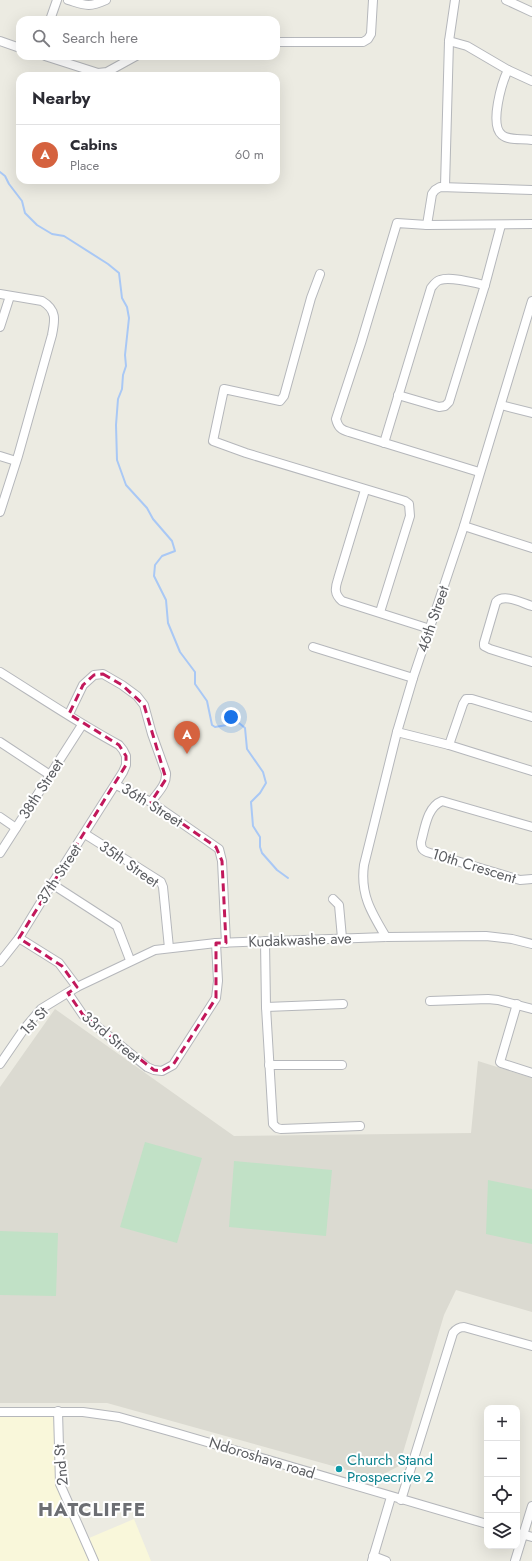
<!DOCTYPE html>
<html lang="en">
<head>
<meta charset="utf-8">
<style>
  :root { --surface:#fff; --page:#f2f2f3; --text:#2b2b33; --muted:#7c7c81; --line:#e1e1e2; --accent:#d5623f }
  body { margin:0; font-family:Jost,sans-serif; background:var(--page); color:var(--text) }
  .controls { position:absolute; right:12px; bottom:12px; display:grid; overflow:hidden; border-radius:8px; box-shadow:0 4px 16px #0002 }
  .controls button { width:36px; height:36px; display:grid; place-items:center; padding:0; border:0; border-bottom:1px solid var(--line); background:var(--surface); color:var(--text); font:20px sans-serif }
  .you { position:absolute; left:231px; top:717px; width:14px; height:14px; margin:-10px; border:3px solid #fff; border-radius:50%; background:#1a73e8; box-shadow:0 0 0 6px #1a73e833 }
  .badge { display:grid; place-items:center; width:26px; height:26px; border-radius:50%; background:var(--accent); color:#fff; font-size:13px; font-weight:700 }
  .pin { position:absolute; translate:-50% -33px; filter:drop-shadow(0 1px 2px #0008) }
  .pin::after { content:''; position:absolute; top:21px; width:14px; height:12px; background:inherit; clip-path:polygon(0 0,100% 0,50% 100%) }
  .list { margin:0; padding:0; list-style:none }
  h2 { display:flex; justify-content:space-between; align-items:center; height:52px; margin:0; padding:0 16px; font-size:17px }
  h2 small { font-size:13px; font-weight:400; color:var(--muted) }
  .list li { display:grid; grid-template-columns:26px 1fr auto; gap:12px; align-items:center; box-sizing:border-box; height:60px; padding:0 16px; border-top:1px solid var(--line) }
  .list b { display:block; font-size:15px; white-space:nowrap }
  .list p { margin:0; font-size:13px; white-space:nowrap; color:var(--muted) }
  .list em { font-size:13px; font-style:normal; color:var(--muted) }
  .icon { flex:none; width:22px; height:22px; fill:none; stroke:currentColor; stroke-width:2; stroke-linecap:round; stroke-linejoin:round }
  .map { position:relative; flex:none; width:532px; height:1561px; overflow:hidden }
  .search { position:absolute; background:var(--surface); box-shadow:0 4px 16px #0002; left:16px; top:16px; width:264px; height:44px; display:flex; align-items:center; gap:10px; box-sizing:border-box; padding:0 14px; border-radius:12px; color:var(--muted); font-size:15px }
  .panel { position:absolute; background:var(--surface); box-shadow:0 4px 16px #0002; left:16px; top:72px; width:264px; height:112px; border-radius:12px }
  .map>svg:first-child { display:block }
  .commercial { fill:#f9f7da }
  .education { fill:#dbdad1 }
  .green { fill:#c1e1c6 }
  .lines { fill:none; stroke-linecap:round; stroke-linejoin:round }
  .stream { stroke:#a9c8f5; stroke-width:2 }
  .street-casing { stroke:#b5b7bb; stroke-width:10 }
  .street { stroke:#fff; stroke-width:8 }
  .marked { fill:none; stroke:#c2185b; stroke-width:3; stroke-dasharray:8 5; stroke-linejoin:round }
  .culture-dot { fill:#0f9aa8; stroke:#fff; stroke-width:1.5 }
  .labels { text-anchor:middle; stroke-width:4; stroke-linejoin:round; paint-order:stroke }
  .street-label { font-size:15px; fill:#5b5d61; stroke:#fff }
  .culture-label { font-size:15px; fill:#0d838f; stroke:#fff; text-anchor:start }
  .district-label { font-size:19px; font-weight:bold; letter-spacing:1px; fill:#6c6e73; stroke:#fff }
</style>
</head>
<body>
<div class="map">
<svg width="532" height="1561" viewBox="0 0 532 1561">
  <rect width="100%" height="100%" fill="#ecebe2"/>
  <polygon class="commercial" points="0,1411 53,1411 56,1485 82,1541 134,1519 151,1561 0,1561"/>
  <polygon class="education" points="55,1009 234,1136 471,1133 478,1061 532,1078 532,1312 456,1290 444,1315 399,1466 376,1478 107,1403 0,1403 0,1087"/>
  <g class="green">
    <polygon points="145,1142 202,1158 177,1243 120,1227"/>
    <polygon points="234,1161 332,1170 326,1236 229,1227"/>
    <polygon points="488,1180 532,1189 532,1244 486,1234"/>
    <polygon points="0,1231 58,1233 56,1296 0,1295"/>
  </g>
  <g class="lines">
    <polyline class="stream" points="0,172 5,176 9,184 22,201 25,213 37,225 52,234 64,236 108,264 119,273 122,298 127,307 129,318 125,355 126,366 123,375 122,389 118,399 116,425 117,460 126,485 147,508 153,519 172,541 175,551 162,556 155,565 154,576 166,600 168,623 180,652 195,672 195,684 207,701 212,725 215,727 239,723 245,728 247,749 263,772 266,783 260,793 251,802 253,826 260,837 260,847 262,853 277,870 288,878"/>
    <defs>
      <g id="street">
        <path d="M68 0C85 5 88 8 106 0"/>
        <polyline points="506,0 532,12"/>
        <polyline points="50,20 57,0"/>
        <polyline points="0,41 20,48"/>
        <polyline points="449,41 467,46 508,70 532,81"/>
        <polyline points="276,42 363,42 368,39 371,34 373,0"/>
        <polyline points="45,56 98,73 107,72 136,56"/>
        <path d="M508 70C502 82 489 125 502 135 509 141 523 138 532 140"/>
        <polyline points="445,186 449,41 455,0"/>
        <polyline points="427,225 432,194 435,190 440,187 532,190"/>
        <polyline points="320,274 311,298 284,396 280,401 224,389 213,441 246,453 405,501 409,504 410,516 380,612"/>
        <path d="M0 294 42 301C57 310 55 320 52 335L18 456 0 512"/>
        <polyline points="0,327 10,296"/>
        <polyline points="398,395 439,407 445,406 449,402 485,285 501,225"/>
        <polyline points="501,405 532,413"/>
        <path d="M384 443 431 288C434 284 436 281 440 280 451 276 474 283 485 285"/>
        <polyline points="0,456 16,461"/>
        <path d="M479 472 349 432C341 430 338 427 336 419L361 343 397 223 427 225 532 224"/>
        <path d="M365 490 338 579C335 588 334 594 342 601L430 629"/>
        <polyline points="464,526 532,548"/>
        <path d="M532 606C522 603 504 593 496 602L484 643V646L490 649 532 662"/>
        <polyline points="313,647 413,678"/>
        <path d="M0 672C40 697 78 723 119 745L123 750 126 756V765L123 772 52 884 19 938 0 962"/>
        <path d="M69 714 83 685 94 675 103 674 122 685 137 696 144 705 152 734 166 773C167 785 157 793 151 802"/>
        <polyline points="397,732 449,745 532,771"/>
        <polyline points="0,742 50,775"/>
        <polyline points="449,745 463,704 466,699 472,699 532,717"/>
        <polyline points="116,785 151,802 219,849 222,861 226,943"/>
        <polyline points="0,817 16,828"/>
        <path d="M532 827 442 801C427 807 425 828 421 842 421 849 423 851 430 853L520 880 532 879"/>
        <polyline points="85,834 161,882 163,887 169,948"/>
        <polyline points="0,853 82,725"/>
        <polyline points="52,884 117,926 130,960"/>
        <polyline points="333,899 339,905 342,938"/>
        <path d="M386 937C371 912 360 894 364 865L397 732 413 678 464 526 532 301"/>
        <polyline points="19,938 59,963 77,987"/>
        <polyline points="265,941 266,1007 273,1124 277,1128 281,1129 360,1126"/>
        <polyline points="68,993 83,1015 147,1067 154,1070 162,1071 173,1065 216,998 218,981 216,943"/>
        <polyline points="430,1001 488,999 498,1000 532,1009"/>
        <polyline points="517,1004 500,1062 501,1063 532,1073"/>
        <polyline points="266,1007 343,1004"/>
        <polyline points="0,1064 24,1029 41,1009 77,987 155,950 216,943 386,937 486,936 512,939 532,944"/>
        <polyline points="269,1065 342,1065"/>
        <polyline points="58,1411 60,1484 94,1561"/>
        <polyline points="0,1412 83,1412 119,1417 176,1433 487,1524"/>
        <path d="M401 1500 453 1333C456 1329 459 1327 464 1327L532 1346"/>
        <polyline points="517,1533 532,1537"/>
        <polyline points="373,1556 386,1561"/>
        <polyline points="372,1561 391,1497"/>
        <polyline points="515,1561 532,1506"/>
      </g>
    </defs>
    <use href="#street" class="street-casing"/>
    <use href="#street" class="street"/>
  </g>
  <path class="marked" d="M103 674 122 685 144 705 166 779 151 802 216 847 222 861 226 943H216V998L173 1065 162 1071 154 1070 83 1015 68 993 77 987 62 966 19 938 126 765V756L119 745 69 714 83 685 94 675Z"/>
  <circle class="culture-dot" cx="339" cy="1469" r="4"/>
  <g class="labels">
    <g class="street-label">
      <text transform="translate(433 619) rotate(-71)" y="5">46th Street</text>
      <text transform="translate(41 789) rotate(-57)" y="5">38th Street</text>
      <text transform="translate(152 805) rotate(32)" y="5">36th Street</text>
      <text transform="translate(129 864) rotate(35)" y="5">35th Street</text>
      <text transform="translate(474 866) rotate(17)" y="5">10th Crescent</text>
      <text transform="translate(59 874) rotate(-57)" y="5">37th Street</text>
      <text transform="translate(300 940) rotate(-2)" y="5">Kudakwashe ave</text>
      <text transform="translate(34 1021) rotate(-47)" y="5">1st St</text>
      <text transform="translate(111 1037) rotate(40)" y="5">33rd Street</text>
      <text transform="translate(262 1458) rotate(17)" y="5">Ndoroshava road</text>
      <text transform="translate(61 1465) rotate(-95)" y="5">2nd St</text>
    </g>
    <g class="culture-label">
      <text x="347" y="1465">Church Stand<tspan x="347" dy="17">Prospecrive 2</tspan></text>
    </g>
    <g class="district-label">
      <text x="92" y="1516">HATCLIFFE</text>
    </g>
  </g>
</svg>
<div class="controls">
<button>+</button>
<button>−</button>
<button><svg class="icon" aria-label="locate" viewBox="0 0 24 24"><circle cx="12" cy="12" r="6"/><path d="M12 2v4M12 18v4M2 12h4M18 12h4"/></svg></button>
<button><svg class="icon" aria-label="layers" viewBox="0 0 24 24"><path d="M12 4l9 5-9 5-9-5zM3 14l9 5 9-5"/></svg></button>
</div>
<div class="you"></div>
<div class="pin badge" style="left:187px;top:754px">A</div>
<div class="search"><svg class="icon" aria-label="search" viewBox="0 0 24 24"><circle cx="10" cy="10" r="6"/><path d="M15 15l6 6"/></svg>Search here</div>
<section class="panel">
<h2>Nearby<small></small></h2>
<ul class="list">
<li><span class="badge">A</span><div><b>Cabins</b><p>Place</p></div><em>60 m</em></li>
</ul>
</section>
</div>
</body>
</html>
